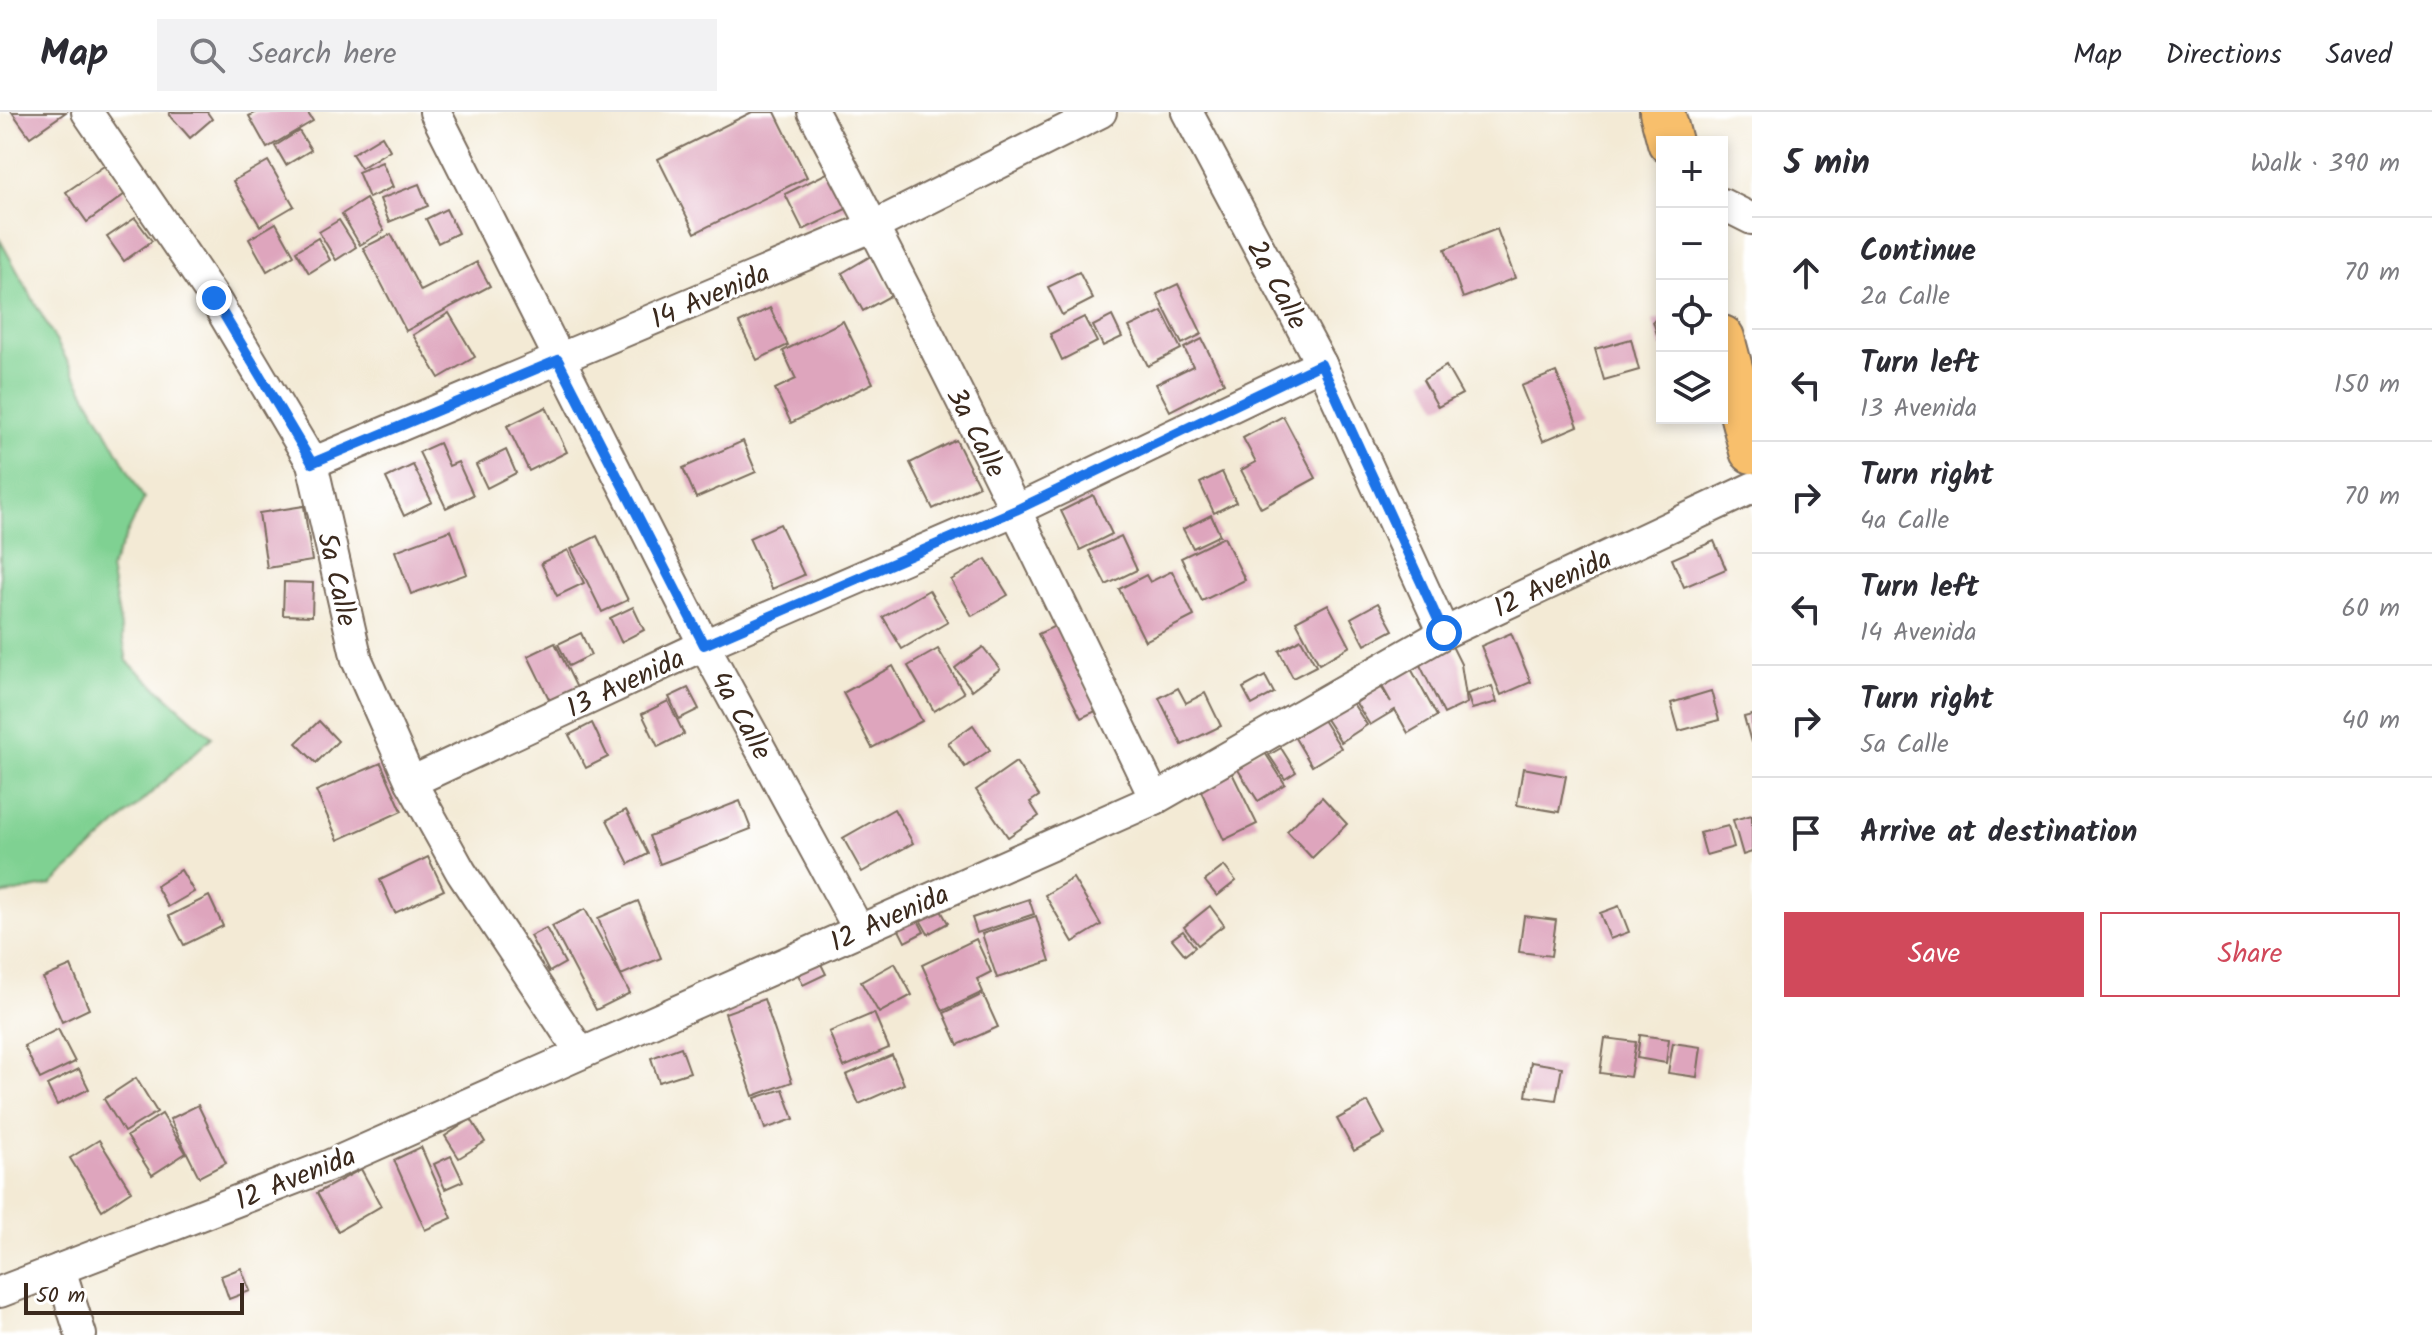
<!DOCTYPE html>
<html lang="en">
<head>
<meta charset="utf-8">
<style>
  :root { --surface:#fff; --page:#f2f2f3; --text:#2b2b33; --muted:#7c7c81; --line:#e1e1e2; --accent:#d1495b }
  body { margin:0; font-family:Kalam,sans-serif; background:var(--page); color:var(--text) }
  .controls { position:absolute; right:24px; top:24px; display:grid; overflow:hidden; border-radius:0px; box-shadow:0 4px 12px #0003 }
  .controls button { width:72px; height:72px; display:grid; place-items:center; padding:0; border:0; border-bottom:2px solid var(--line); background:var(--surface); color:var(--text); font:40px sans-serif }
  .scale { position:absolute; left:24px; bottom:20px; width:220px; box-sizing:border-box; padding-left:8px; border:4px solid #3b2a1e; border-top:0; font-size:22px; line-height:28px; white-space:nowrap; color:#3b2a1e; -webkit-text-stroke:6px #fff; paint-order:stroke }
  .stop { position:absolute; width:24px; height:24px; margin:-18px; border:6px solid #1a73e8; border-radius:50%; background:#fff }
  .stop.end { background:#1a73e8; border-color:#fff; box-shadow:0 2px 8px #0008 }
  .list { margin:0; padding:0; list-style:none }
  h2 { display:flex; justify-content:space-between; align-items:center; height:104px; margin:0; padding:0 32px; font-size:34px }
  h2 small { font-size:26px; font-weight:400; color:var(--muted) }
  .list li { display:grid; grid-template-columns:52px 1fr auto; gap:24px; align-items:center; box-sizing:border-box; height:112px; padding:0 32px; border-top:2px solid var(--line) }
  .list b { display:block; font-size:30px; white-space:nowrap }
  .list p { margin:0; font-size:26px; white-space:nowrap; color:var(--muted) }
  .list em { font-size:26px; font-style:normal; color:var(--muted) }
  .actions { display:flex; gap:16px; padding:24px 32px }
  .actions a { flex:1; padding:18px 0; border:2px solid var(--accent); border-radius:0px; text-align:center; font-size:28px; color:var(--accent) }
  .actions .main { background:var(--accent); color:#fff }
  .icon { flex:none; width:44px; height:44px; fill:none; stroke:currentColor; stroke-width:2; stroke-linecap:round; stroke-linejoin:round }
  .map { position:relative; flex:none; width:1752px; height:1223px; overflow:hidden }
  header { display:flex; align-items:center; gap:48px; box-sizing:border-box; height:112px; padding:0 40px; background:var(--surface); border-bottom:2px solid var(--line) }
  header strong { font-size:38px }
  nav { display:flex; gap:44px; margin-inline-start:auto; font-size:28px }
  .search { width:560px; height:72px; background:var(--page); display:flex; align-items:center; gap:20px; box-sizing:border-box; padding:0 28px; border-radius:0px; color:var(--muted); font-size:30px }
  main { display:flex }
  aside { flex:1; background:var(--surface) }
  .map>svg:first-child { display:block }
  .green { fill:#7fd192; stroke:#5d7e58; stroke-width:2 }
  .building { fill:#dea5bd }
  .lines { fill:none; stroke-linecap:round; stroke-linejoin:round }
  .minor-casing { stroke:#7b6d5e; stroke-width:34 }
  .primary-casing { stroke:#7b6d5e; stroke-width:48 }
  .minor { stroke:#fff; stroke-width:30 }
  .primary { stroke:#f8bf6c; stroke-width:44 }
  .route { stroke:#1a73e8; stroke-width:10 }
  .labels { text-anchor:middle; stroke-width:6; stroke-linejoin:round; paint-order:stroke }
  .street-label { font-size:28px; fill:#3b2a1e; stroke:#fff }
</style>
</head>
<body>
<header>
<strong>Map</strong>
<div class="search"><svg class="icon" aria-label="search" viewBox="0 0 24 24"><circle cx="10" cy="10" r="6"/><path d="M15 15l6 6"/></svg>Search here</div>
<nav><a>Map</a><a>Directions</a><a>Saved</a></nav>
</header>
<main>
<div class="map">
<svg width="1752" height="1223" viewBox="0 0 1752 1223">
  <rect width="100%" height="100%" fill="#fff"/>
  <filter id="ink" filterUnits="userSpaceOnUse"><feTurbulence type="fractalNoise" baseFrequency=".0125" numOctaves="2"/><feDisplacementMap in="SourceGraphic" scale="16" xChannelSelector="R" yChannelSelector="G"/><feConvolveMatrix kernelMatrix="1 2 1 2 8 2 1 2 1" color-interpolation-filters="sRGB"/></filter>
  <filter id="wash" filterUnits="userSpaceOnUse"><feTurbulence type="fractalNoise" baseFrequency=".006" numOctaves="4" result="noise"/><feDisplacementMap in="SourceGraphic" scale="32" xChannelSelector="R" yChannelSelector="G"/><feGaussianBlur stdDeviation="1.8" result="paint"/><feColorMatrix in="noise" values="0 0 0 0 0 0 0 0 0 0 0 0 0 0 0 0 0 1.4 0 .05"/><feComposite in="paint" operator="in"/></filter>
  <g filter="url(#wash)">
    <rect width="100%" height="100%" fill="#f3ead5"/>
    <polygon class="green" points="0,128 144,387 110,457 127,549 212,625 51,773 0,783"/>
    <g id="blocks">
      <g class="building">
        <polygon points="12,0 66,0 30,25"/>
        <polygon points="171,0 207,0 212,7 190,26 169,2"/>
        <polygon points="257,0 307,0 313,9 267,36 249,4"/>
        <polygon points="752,0 775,0 807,65 695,121 658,47"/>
        <polygon points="299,19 311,38 286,53 275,34"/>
        <polygon points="382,24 390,38 361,56 352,42"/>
        <polygon points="268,49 294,94 260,114 233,69"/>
        <polygon points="382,50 393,75 369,86 358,60"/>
        <polygon points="104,54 125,82 87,110 66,80"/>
        <polygon points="833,58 850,95 803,118 785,82"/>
        <polygon points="419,72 428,94 389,110 380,87"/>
        <polygon points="366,87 384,119 360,133 342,102"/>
        <polygon points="446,97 458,121 438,131 426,107"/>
        <polygon points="135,106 152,129 124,149 107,125"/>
        <polygon points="339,108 356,135 336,148 319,120"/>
        <polygon points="276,111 294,143 267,159 249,127"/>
        <polygon points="1497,117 1515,166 1463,186 1445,137"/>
        <polygon points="391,122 421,179 477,150 490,174 406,219 363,136"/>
        <polygon points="318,126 330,148 309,161 296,139"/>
        <polygon points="871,144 892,183 863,199 842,161"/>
        <polygon points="1079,160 1093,187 1062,203 1048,175"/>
        <polygon points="1178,172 1202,222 1182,232 1157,182"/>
        <polygon points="770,196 788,233 757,248 739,211"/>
        <polygon points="1162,199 1181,237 1148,254 1129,215"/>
        <polygon points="449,201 475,245 439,266 413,223"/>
        <polygon points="1112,204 1122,225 1103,234 1093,214"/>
        <polygon points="1084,205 1097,230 1062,248 1050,222"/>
        <polygon points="1662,206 1662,236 1661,236 1653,209"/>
        <polygon points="843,209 873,271 791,311 775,277 796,267 783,239"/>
        <polygon points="1202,227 1224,271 1170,299 1156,272 1193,254 1184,236"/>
        <polygon points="1631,227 1639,258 1604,268 1595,237"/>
        <polygon points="1446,254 1462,282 1438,295 1423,268"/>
        <polygon points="1556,260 1578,314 1543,329 1521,274"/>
        <polygon points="546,295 567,340 529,359 507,314"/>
        <polygon points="1283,304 1316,366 1261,396 1241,358 1256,350 1243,326"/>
        <polygon points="956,328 979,374 933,397 910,351"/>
        <polygon points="743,329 756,360 696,386 683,356"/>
        <polygon points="439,331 449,354 458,350 473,383 446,396 419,340"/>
        <polygon points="506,338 516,361 487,376 476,353"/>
        <polygon points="413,353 432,390 404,404 386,366"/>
        <polygon points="1222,360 1236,390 1214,401 1200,371"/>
        <polygon points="1093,383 1112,422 1080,438 1061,399"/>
        <polygon points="304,394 312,449 267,456 259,401"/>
        <polygon points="1211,403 1220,423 1193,436 1183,417"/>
        <polygon points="780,412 804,463 772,477 749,426"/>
        <polygon points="451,418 467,462 411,482 395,439"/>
        <polygon points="597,424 628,488 602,500 571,437"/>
        <polygon points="1121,424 1137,458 1106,473 1089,439"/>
        <polygon points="1224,425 1245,468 1202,489 1181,446"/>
        <polygon points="1714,429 1726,457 1684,475 1672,447"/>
        <polygon points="568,438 584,471 557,484 541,451"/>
        <polygon points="986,447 1008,483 972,504 951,468"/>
        <polygon points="1172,459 1194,504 1145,529 1119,477 1146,463 1150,470"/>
        <polygon points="284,470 313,471 312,504 283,503"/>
        <polygon points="929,478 948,510 902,537 883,505"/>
        <polygon points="1378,491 1393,518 1365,533 1351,506"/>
        <polygon points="1328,492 1350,534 1319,552 1296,509"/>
        <polygon points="633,495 644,518 621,530 610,506"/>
        <polygon points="1055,514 1098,598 1081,606 1038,522"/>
        <polygon points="581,521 591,543 569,554 558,532"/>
        <polygon points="1511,521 1531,570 1501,583 1481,534"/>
        <polygon points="1301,527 1316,554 1293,566 1279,539"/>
        <polygon points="555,531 577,576 550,589 528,544"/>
        <polygon points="1451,532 1461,552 1467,591 1444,602 1418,549"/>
        <polygon points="983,535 1000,557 972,578 955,556"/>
        <polygon points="938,537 964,581 934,599 908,554"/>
        <polygon points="1409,553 1437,604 1408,621 1395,598 1370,613 1356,591 1380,575 1391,590 1379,569"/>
        <polygon points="893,554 922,609 872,636 843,581"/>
        <polygon points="1265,564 1274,581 1252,593 1243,576"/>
        <polygon points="1492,574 1497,590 1472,597 1467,582"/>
        <polygon points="688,576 699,597 679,607 669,585"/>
        <polygon points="1178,576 1186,591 1205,581 1221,614 1182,633 1159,586"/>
        <polygon points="1711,579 1719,608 1679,619 1671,591"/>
        <polygon points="668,589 684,622 658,635 642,602"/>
        <polygon points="1352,590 1367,613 1341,630 1326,607"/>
        <polygon points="1752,603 1752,630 1751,630 1744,605"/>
        <polygon points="1323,608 1341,636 1312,654 1295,626"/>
        <polygon points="319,609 338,629 316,651 296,631"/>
        <polygon points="592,611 608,645 586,656 569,623"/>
        <polygon points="973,613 990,638 965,655 948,631"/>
        <polygon points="1262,636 1285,672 1258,689 1235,653"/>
        <polygon points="1281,636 1296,660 1285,667 1269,643"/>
        <polygon points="1016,650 1039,684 1030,690 1039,704 1008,725 976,678"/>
        <polygon points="381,651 402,699 338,728 316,679"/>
        <polygon points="1523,656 1566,664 1559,700 1517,693"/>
        <polygon points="1232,661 1257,712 1224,728 1200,677"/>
        <polygon points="1322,685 1347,712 1312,746 1287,719"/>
        <polygon points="740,689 751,717 660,752 649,724"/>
        <polygon points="894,697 913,731 862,760 843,726"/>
        <polygon points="626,698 648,742 629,752 607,708"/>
        <polygon points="1752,703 1752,740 1743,743 1733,708"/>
        <polygon points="1728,714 1734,735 1706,743 1700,721"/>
        <polygon points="428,745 444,778 395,801 380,768"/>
        <polygon points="1224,754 1236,769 1217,784 1205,769"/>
        <polygon points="181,758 194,780 168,795 156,774"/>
        <polygon points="1073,766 1101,813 1073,830 1045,783"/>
        <polygon points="209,784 223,814 184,833 169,804"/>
        <polygon points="1029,787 1034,802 977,821 972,806"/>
        <polygon points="638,789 661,846 621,863 598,806"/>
        <polygon points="938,793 948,811 928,822 918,804"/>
        <polygon points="1210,794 1224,813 1198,833 1184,815"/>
        <polygon points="1619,794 1629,820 1610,827 1600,801"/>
        <polygon points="585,797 630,881 596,898 552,814"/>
        <polygon points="1036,804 1050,849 997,866 982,822"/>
        <polygon points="1524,804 1556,808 1551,844 1519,840"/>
        <polygon points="917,806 924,820 905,830 898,816"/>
        <polygon points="546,816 565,851 549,860 530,824"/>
        <polygon points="1183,819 1195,835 1185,843 1172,827"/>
        <polygon points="976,827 991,860 977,867 983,880 943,899 922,853"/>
        <polygon points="820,850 826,862 803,873 797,860"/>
        <polygon points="895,851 912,883 879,901 861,870"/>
        <polygon points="71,854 89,897 62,910 43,866"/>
        <polygon points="983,882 998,915 958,933 944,901"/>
        <polygon points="764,887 792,970 753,984 725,901"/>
        <polygon points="874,901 889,936 844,955 829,920"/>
        <polygon points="58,917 75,950 40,967 24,934"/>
        <polygon points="1640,923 1669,927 1666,951 1637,946"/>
        <polygon points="1605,926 1636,930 1630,965 1600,961"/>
        <polygon points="1673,931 1701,935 1697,965 1668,961"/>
        <polygon points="681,935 690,960 659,970 651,946"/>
        <polygon points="892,943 904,972 859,992 846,963"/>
        <polygon points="1531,950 1562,955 1556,988 1526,984"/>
        <polygon points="79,957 89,977 57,993 47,973"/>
        <polygon points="136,966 157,1000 124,1020 104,987"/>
        <polygon points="783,977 794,1007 765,1017 755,986"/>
        <polygon points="1368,990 1385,1022 1354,1039 1337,1007"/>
        <polygon points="198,993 226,1051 199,1065 170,1007"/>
        <polygon points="162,1002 186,1041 152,1063 127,1024"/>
        <polygon points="471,1007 485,1030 459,1046 445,1024"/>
        <polygon points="99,1028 131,1079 102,1098 70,1046"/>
        <polygon points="421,1035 452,1106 425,1118 394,1048"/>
        <polygon points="451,1044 463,1069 445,1077 434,1052"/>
        <polygon points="361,1057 381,1094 338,1119 317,1081"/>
        <polygon points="241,1156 250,1179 229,1187 221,1164"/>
      </g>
    </g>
  </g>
  <g filter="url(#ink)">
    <use href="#blocks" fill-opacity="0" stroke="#7b6d5e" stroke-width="2"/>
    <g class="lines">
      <defs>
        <g id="minor">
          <polyline points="87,0 214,186 312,351 357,548 411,670 461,760 581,941"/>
          <polyline points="435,0 704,533 859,818"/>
          <path d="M813 0C934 226 1044 456 1155 687"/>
          <polyline points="1187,0 1321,252 1444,521"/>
          <polyline points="1722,92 1752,107"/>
          <polyline points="312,351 874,114 1101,0"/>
          <polyline points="411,670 704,533 1016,398 1321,252"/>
          <polyline points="60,1157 81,1223"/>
          <polyline points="0,1180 330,1053 1155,687 1444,521 1752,376"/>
        </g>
        <g id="primary">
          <polyline points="1662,0 1670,30"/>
          <polyline points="1722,226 1752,339"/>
        </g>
      </defs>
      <use href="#minor" class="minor-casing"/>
      <use href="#primary" class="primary-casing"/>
      <use href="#minor" class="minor"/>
      <use href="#primary" class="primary"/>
    </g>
  </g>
  <g class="lines" filter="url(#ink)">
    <polyline class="route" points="214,186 312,351 558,248 704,533 1016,398 1321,252 1444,521"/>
  </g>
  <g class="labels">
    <g class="street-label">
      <text transform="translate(1278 172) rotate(62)" y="10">2a Calle</text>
      <text transform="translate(710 183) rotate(-23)" y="10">14 Avenida</text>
      <text transform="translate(977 320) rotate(63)" y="10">3a Calle</text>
      <text transform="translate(338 467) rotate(77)" y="10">5a Calle</text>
      <text transform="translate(1552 470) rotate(-25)" y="10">12 Avenida</text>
      <text transform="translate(625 570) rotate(-25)" y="10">13 Avenida</text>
      <text transform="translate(742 603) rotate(61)" y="10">4a Calle</text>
      <text transform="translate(889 805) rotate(-24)" y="10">12 Avenida</text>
      <text transform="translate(295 1065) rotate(-22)" y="10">12 Avenida</text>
    </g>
  </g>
</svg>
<div class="controls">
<button>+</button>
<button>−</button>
<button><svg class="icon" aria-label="locate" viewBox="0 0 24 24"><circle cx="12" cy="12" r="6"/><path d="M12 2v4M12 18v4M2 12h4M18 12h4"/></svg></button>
<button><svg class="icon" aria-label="layers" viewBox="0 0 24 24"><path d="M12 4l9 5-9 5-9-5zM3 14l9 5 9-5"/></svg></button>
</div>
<div class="scale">50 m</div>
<div class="stop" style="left:1444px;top:521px"></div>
<div class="stop end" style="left:214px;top:186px"></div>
</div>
<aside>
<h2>5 min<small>Walk · 390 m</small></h2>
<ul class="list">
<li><svg class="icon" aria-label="ahead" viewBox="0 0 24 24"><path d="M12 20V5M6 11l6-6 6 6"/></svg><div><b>Continue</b><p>2a Calle</p></div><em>70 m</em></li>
<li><svg class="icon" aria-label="left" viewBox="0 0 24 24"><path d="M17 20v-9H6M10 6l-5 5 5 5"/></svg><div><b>Turn left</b><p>13 Avenida</p></div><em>150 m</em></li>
<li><svg class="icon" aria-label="right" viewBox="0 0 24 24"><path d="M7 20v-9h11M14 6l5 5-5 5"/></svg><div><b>Turn right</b><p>4a Calle</p></div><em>70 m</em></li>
<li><svg class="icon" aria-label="left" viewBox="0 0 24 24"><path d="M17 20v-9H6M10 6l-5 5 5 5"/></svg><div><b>Turn left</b><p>14 Avenida</p></div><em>60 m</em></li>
<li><svg class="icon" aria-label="right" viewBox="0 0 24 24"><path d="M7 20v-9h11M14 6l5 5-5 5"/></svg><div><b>Turn right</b><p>5a Calle</p></div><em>40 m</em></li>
<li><svg class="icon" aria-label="arrive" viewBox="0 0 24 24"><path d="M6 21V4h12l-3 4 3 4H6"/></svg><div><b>Arrive at destination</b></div></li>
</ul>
<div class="actions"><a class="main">Save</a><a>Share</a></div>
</aside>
</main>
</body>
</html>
